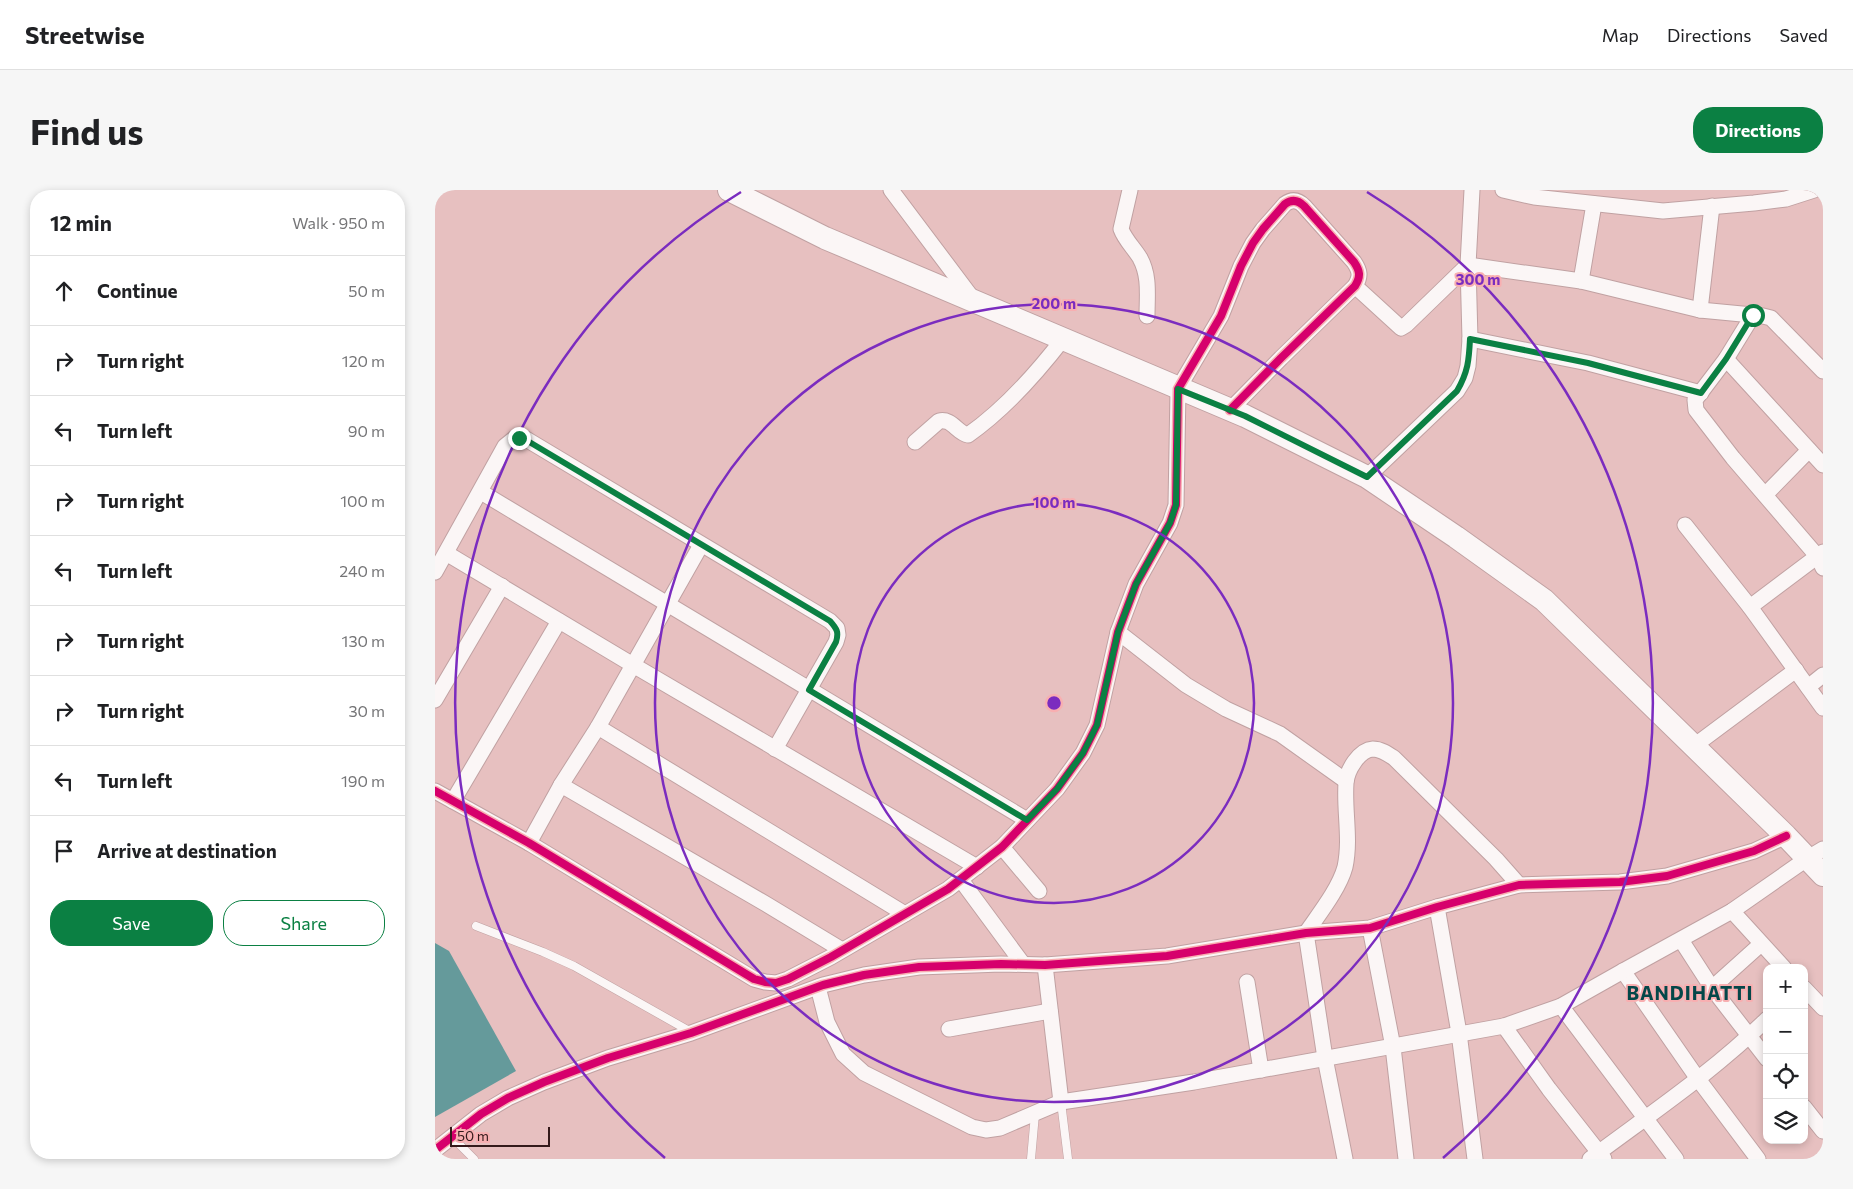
<!DOCTYPE html>
<html lang="en">
<head>
<meta charset="utf-8">
<style>
  :root { --surface:#fff; --page:#f6f6f6; --text:#202124; --muted:#757577; --line:#e0e0e0; --accent:#0b8043 }
  body { margin:0; font-family:Commissioner,sans-serif; background:var(--page); color:var(--text) }
  .controls { position:absolute; right:15px; bottom:15px; display:grid; overflow:hidden; border-radius:10px; box-shadow:0 2px 8px #0003 }
  .controls button { width:45px; height:45px; display:grid; place-items:center; padding:0; border:0; border-bottom:1px solid var(--line); background:var(--surface); color:var(--text); font:25px sans-serif }
  .scale { position:absolute; left:15px; bottom:12px; width:100px; box-sizing:border-box; padding-left:5px; border:2px solid #341a1b; border-top:0; font-size:14px; line-height:18px; white-space:nowrap; color:#341a1b; -webkit-text-stroke:4px #f8afb1; paint-order:stroke }
  .stop { position:absolute; width:15px; height:15px; margin:-11px; border:4px solid #0b8043; border-radius:50%; background:#fff }
  .stop.end { background:#0b8043; border-color:#fff; box-shadow:0 1px 5px #0008 }
  .list { margin:0; padding:0; list-style:none }
  h2 { display:flex; justify-content:space-between; align-items:center; height:65px; margin:0; padding:0 20px; font-size:21px }
  h2 small { font-size:16px; font-weight:400; color:var(--muted) }
  .list li { display:grid; grid-template-columns:32px 1fr auto; gap:15px; align-items:center; box-sizing:border-box; height:70px; padding:0 20px; border-top:1px solid var(--line) }
  .list b { display:block; font-size:19px; white-space:nowrap }
  .list em { font-size:16px; font-style:normal; color:var(--muted) }
  .actions { display:flex; gap:10px; padding:15px 20px }
  .actions a { flex:1; padding:11px 0; border:1px solid var(--accent); border-radius:20px; text-align:center; font-size:18px; color:var(--accent) }
  .actions .main { background:var(--accent); color:#fff }
  .icon { flex:none; width:28px; height:28px; fill:none; stroke:currentColor; stroke-width:2; stroke-linecap:round; stroke-linejoin:round }
  .map { position:relative; flex:none; width:1388px; height:969px; overflow:hidden; border-radius:20px }
  header { display:flex; align-items:center; gap:30px; box-sizing:border-box; height:70px; padding:0 25px; background:var(--surface); border-bottom:1px solid var(--line) }
  header strong { font-size:24px }
  nav { display:flex; gap:28px; margin-inline-start:auto; font-size:18px }
  .intro { display:flex; align-items:center; justify-content:space-between; box-sizing:border-box; height:120px; padding:0 30px }
  h1 { margin:0; font-size:35px }
  .button { padding:12px 22px; border-radius:20px; background:var(--accent); color:#fff; font-size:18px; font-weight:700 }
  main { display:flex; gap:30px; padding:0 30px }
  aside { flex:1; background:var(--surface); border-radius:20px; box-shadow:0 2px 8px #0003 }
  .map>svg:first-child { display:block }
  .water { fill:#659a9b }
  .lines { fill:none; stroke-linecap:round; stroke-linejoin:round }
  .lane-casing { stroke:#c0a1a2; stroke-width:9 }
  .street-casing { stroke:#c0a1a2; stroke-width:17 }
  .secondary-casing { stroke:#c0a1a2; stroke-width:24 }
  .lane { stroke:#fbf6f6; stroke-width:8 }
  .street { stroke:#fbf6f6; stroke-width:15 }
  .secondary { stroke:#fbf6f6; stroke-width:22 }
  .cycleway-casing { stroke:#f8afb1; stroke-width:11 }
  .cycleway { stroke:#d6006c; stroke-width:8 }
  .route { stroke:#0b8043; stroke-width:6 }
  .ring { fill:none; stroke:#7b2cbf; stroke-width:2.5 }
  .labels { text-anchor:middle; stroke-width:4; stroke-linejoin:round; paint-order:stroke }
  .district-label { font-size:19px; font-weight:bold; letter-spacing:1px; fill:#044749; stroke:#f8afb1 }
  .centre { fill:#7b2cbf; stroke:#f8afb1; stroke-width:2.5 }
  .ring-label { font-size:15px; text-anchor:middle; font-weight:bold; fill:#7b2cbf; stroke:#f8afb1; stroke-width:4; stroke-linejoin:round; paint-order:stroke }
</style>
</head>
<body>
<header>
<strong>Streetwise</strong>
<nav><a>Map</a><a>Directions</a><a>Saved</a></nav>
</header>
<div class="intro"><h1>Find us</h1><a class="button">Directions</a></div>
<main>
<aside>
<h2>12 min<small>Walk · 950 m</small></h2>
<ul class="list">
<li><svg class="icon" aria-label="ahead" viewBox="0 0 24 24"><path d="M12 20V5M6 11l6-6 6 6"/></svg><div><b>Continue</b></div><em>50 m</em></li>
<li><svg class="icon" aria-label="right" viewBox="0 0 24 24"><path d="M7 20v-9h11M14 6l5 5-5 5"/></svg><div><b>Turn right</b></div><em>120 m</em></li>
<li><svg class="icon" aria-label="left" viewBox="0 0 24 24"><path d="M17 20v-9H6M10 6l-5 5 5 5"/></svg><div><b>Turn left</b></div><em>90 m</em></li>
<li><svg class="icon" aria-label="right" viewBox="0 0 24 24"><path d="M7 20v-9h11M14 6l5 5-5 5"/></svg><div><b>Turn right</b></div><em>100 m</em></li>
<li><svg class="icon" aria-label="left" viewBox="0 0 24 24"><path d="M17 20v-9H6M10 6l-5 5 5 5"/></svg><div><b>Turn left</b></div><em>240 m</em></li>
<li><svg class="icon" aria-label="right" viewBox="0 0 24 24"><path d="M7 20v-9h11M14 6l5 5-5 5"/></svg><div><b>Turn right</b></div><em>130 m</em></li>
<li><svg class="icon" aria-label="right" viewBox="0 0 24 24"><path d="M7 20v-9h11M14 6l5 5-5 5"/></svg><div><b>Turn right</b></div><em>30 m</em></li>
<li><svg class="icon" aria-label="left" viewBox="0 0 24 24"><path d="M17 20v-9H6M10 6l-5 5 5 5"/></svg><div><b>Turn left</b></div><em>190 m</em></li>
<li><svg class="icon" aria-label="arrive" viewBox="0 0 24 24"><path d="M6 21V4h12l-3 4 3 4H6"/></svg><div><b>Arrive at destination</b></div></li>
</ul>
<div class="actions"><a class="main">Save</a><a>Share</a></div>
</aside>
<div class="map">
<svg width="1388" height="969" viewBox="0 0 1388 969">
  <rect width="100%" height="100%" fill="#e7c0c0"/>
  <polygon class="water" points="0,753 14,761 81,881 0,927"/>
  <g class="lines">
    <defs>
      <g id="lane">
        <polyline points="41,736 108,762 139,776 256,842"/>
        <polyline points="626,912 633,969"/>
        <polyline points="17,947 39,969"/>
        <polyline points="596,969 600,924"/>
      </g>
      <g id="street">
        <polyline points="456,0 538,109"/>
        <path d="M695 0 686 39C690 50 699 58 705 68 715 86 712 106 712 126"/>
        <polyline points="1068,0 1099,7 1228,21 1319,13 1351,9 1379,0"/>
        <polyline points="1146,91 1159,14"/>
        <polyline points="920,96 966,138 971,135 1033,75 1146,91 1265,120 1328,126 1336,128 1388,181"/>
        <polyline points="1265,120 1277,16"/>
        <polyline points="1318,125 1291,169 1260,210 1261,220 1298,268 1383,367 1388,378"/>
        <polyline points="1035,149 1153,173 1266,203"/>
        <polyline points="1291,169 1388,275"/>
        <path d="M480 252 504 231C517 228 522 243 533 245 570 219 601 184 628 149"/>
        <polyline points="932,287 1022,201 1030,188 1033,176 1035,149 1033,75 1037,0"/>
        <polyline points="46,302 592,630"/>
        <polyline points="1330,305 1374,260"/>
        <polyline points="1250,335 1315,417 1388,518"/>
        <polyline points="11,363 198,475 542,677"/>
        <polyline points="0,382 70,256 80,248 91,249 395,431 402,438 403,445 401,452 340,559"/>
        <polyline points="1315,417 1388,362"/>
        <polyline points="683,442 751,495 791,519 845,544 911,591"/>
        <polyline points="1373,497 1388,485"/>
        <polyline points="0,510 67,396"/>
        <polyline points="163,537 470,724"/>
        <polyline points="1259,556 1361,480"/>
        <polyline points="126,595 331,714 407,760"/>
        <path d="M0 601 94 653 319 789 330 792 341 793 353 789 396 767 513 699 567 657 622 599 648 563 662 535 683 442 701 394 735 333 741 315 743 199 786 126 806 76 818 53 828 39 850 14C857 9 863 10 869 16L919 72C925 81 926 86 920 96L846 168 795 220"/>
        <polyline points="18,611 124,431"/>
        <polyline points="94,653 126,595 163,537 266,355"/>
        <polyline points="567,657 604,701"/>
        <polyline points="526,690 588,774"/>
        <polyline points="1002,717 1024,843 1040,969"/>
        <polyline points="1297,721 1349,778"/>
        <polyline points="935,738 958,857 971,969"/>
        <polyline points="1246,750 1277,798 1332,869"/>
        <polyline points="610,775 626,912"/>
        <polyline points="1188,781 1263,889 1323,969"/>
        <polyline points="812,792 826,880"/>
        <polyline points="383,797 392,832 408,864 429,883 537,937 551,940 565,938 626,912 759,892 1069,836 1126,816 1188,781 1297,721 1373,668 1388,659"/>
        <polyline points="1277,798 1326,754"/>
        <polyline points="1369,798 1388,818"/>
        <polyline points="1126,816 1241,969"/>
        <polyline points="1069,836 1114,899 1169,969"/>
        <polyline points="514,839 615,821"/>
        <polyline points="1369,917 1388,941"/>
        <polyline points="0,960 46,924 73,908 109,892 173,868 256,843 388,795 429,785 484,777 566,774 610,775 732,766 871,743 935,738 1002,717 1084,695 1185,692 1232,686 1319,661 1351,646"/>
        <path d="M910 969 890 868 871 743C884 724 904 699 910 677 916 649 909 621 911 593 912 580 924 560 938 559 946 559 953 564 959 568L1061 669 1084 695"/>
        <path d="M1155 969C1215 924 1278 882 1332 829"/>
      </g>
      <polyline id="secondary" points="294,0 390,48 810,226 932,287 1021,347 1109,410 1351,646 1388,685"/>
    </defs>
    <use href="#lane" class="lane-casing"/>
    <use href="#street" class="street-casing"/>
    <use href="#secondary" class="secondary-casing"/>
    <use href="#lane" class="lane"/>
    <use href="#street" class="street"/>
    <use href="#secondary" class="secondary"/>
    <defs>
      <g id="cycleway">
        <path d="M0 601 94 653 319 789 330 792 341 793 353 789 396 767 513 699 567 657 622 599 648 563 662 535 683 442 701 394 735 333 741 315 743 199 786 126 806 76 818 53 828 39 850 14C857 9 863 10 869 16L919 72C925 81 926 86 920 96L846 168 795 220"/>
        <polyline points="0,960 46,924 73,908 109,892 173,868 256,843 388,795 429,785 484,777 566,774 610,775 732,766 871,743 935,738 1002,717 1084,695 1185,692 1232,686 1319,661 1351,646"/>
      </g>
    </defs>
    <use href="#cycleway" class="cycleway-casing"/>
    <use href="#cycleway" class="cycleway"/>
  </g>
  <g class="lines">
    <path class="route" d="M84 248 91 250 395 431C402 439 404 442 401 452L374 500 592 630 622 599 648 563 662 535 683 442 701 394 735 333 741 315 743 199 810 226 932 287 1022 201C1033 182 1034 170 1035 149L1153 173 1266 203 1291 169 1318 125"/>
  </g>
  <g class="ring">
    <circle cx="619" cy="513" r="200"/>
    <circle cx="619" cy="513" r="399"/>
    <path d="M230 968A599 599 0 0 1 306 2M932 2A599 599 0 0 1 1008 968"/>
  </g>
  <g class="labels">
    <g class="district-label">
      <text x="1255" y="810">BANDIHATTI</text>
    </g>
  </g>
  <circle cx="619" cy="513" r="8" class="centre"/>
  <g class="ring-label">
    <text x="1043" y="95">300 m</text>
    <text x="619" y="119">200 m</text>
    <text x="619" y="318">100 m</text>
  </g>
</svg>
<div class="controls">
<button>+</button>
<button>−</button>
<button><svg class="icon" aria-label="locate" viewBox="0 0 24 24"><circle cx="12" cy="12" r="6"/><path d="M12 2v4M12 18v4M2 12h4M18 12h4"/></svg></button>
<button><svg class="icon" aria-label="layers" viewBox="0 0 24 24"><path d="M12 4l9 5-9 5-9-5zM3 14l9 5 9-5"/></svg></button>
</div>
<div class="scale">50 m</div>
<div class="stop" style="left:1318px;top:125px"></div>
<div class="stop end" style="left:84px;top:248px"></div>
</div>
</main>
</body>
</html>
